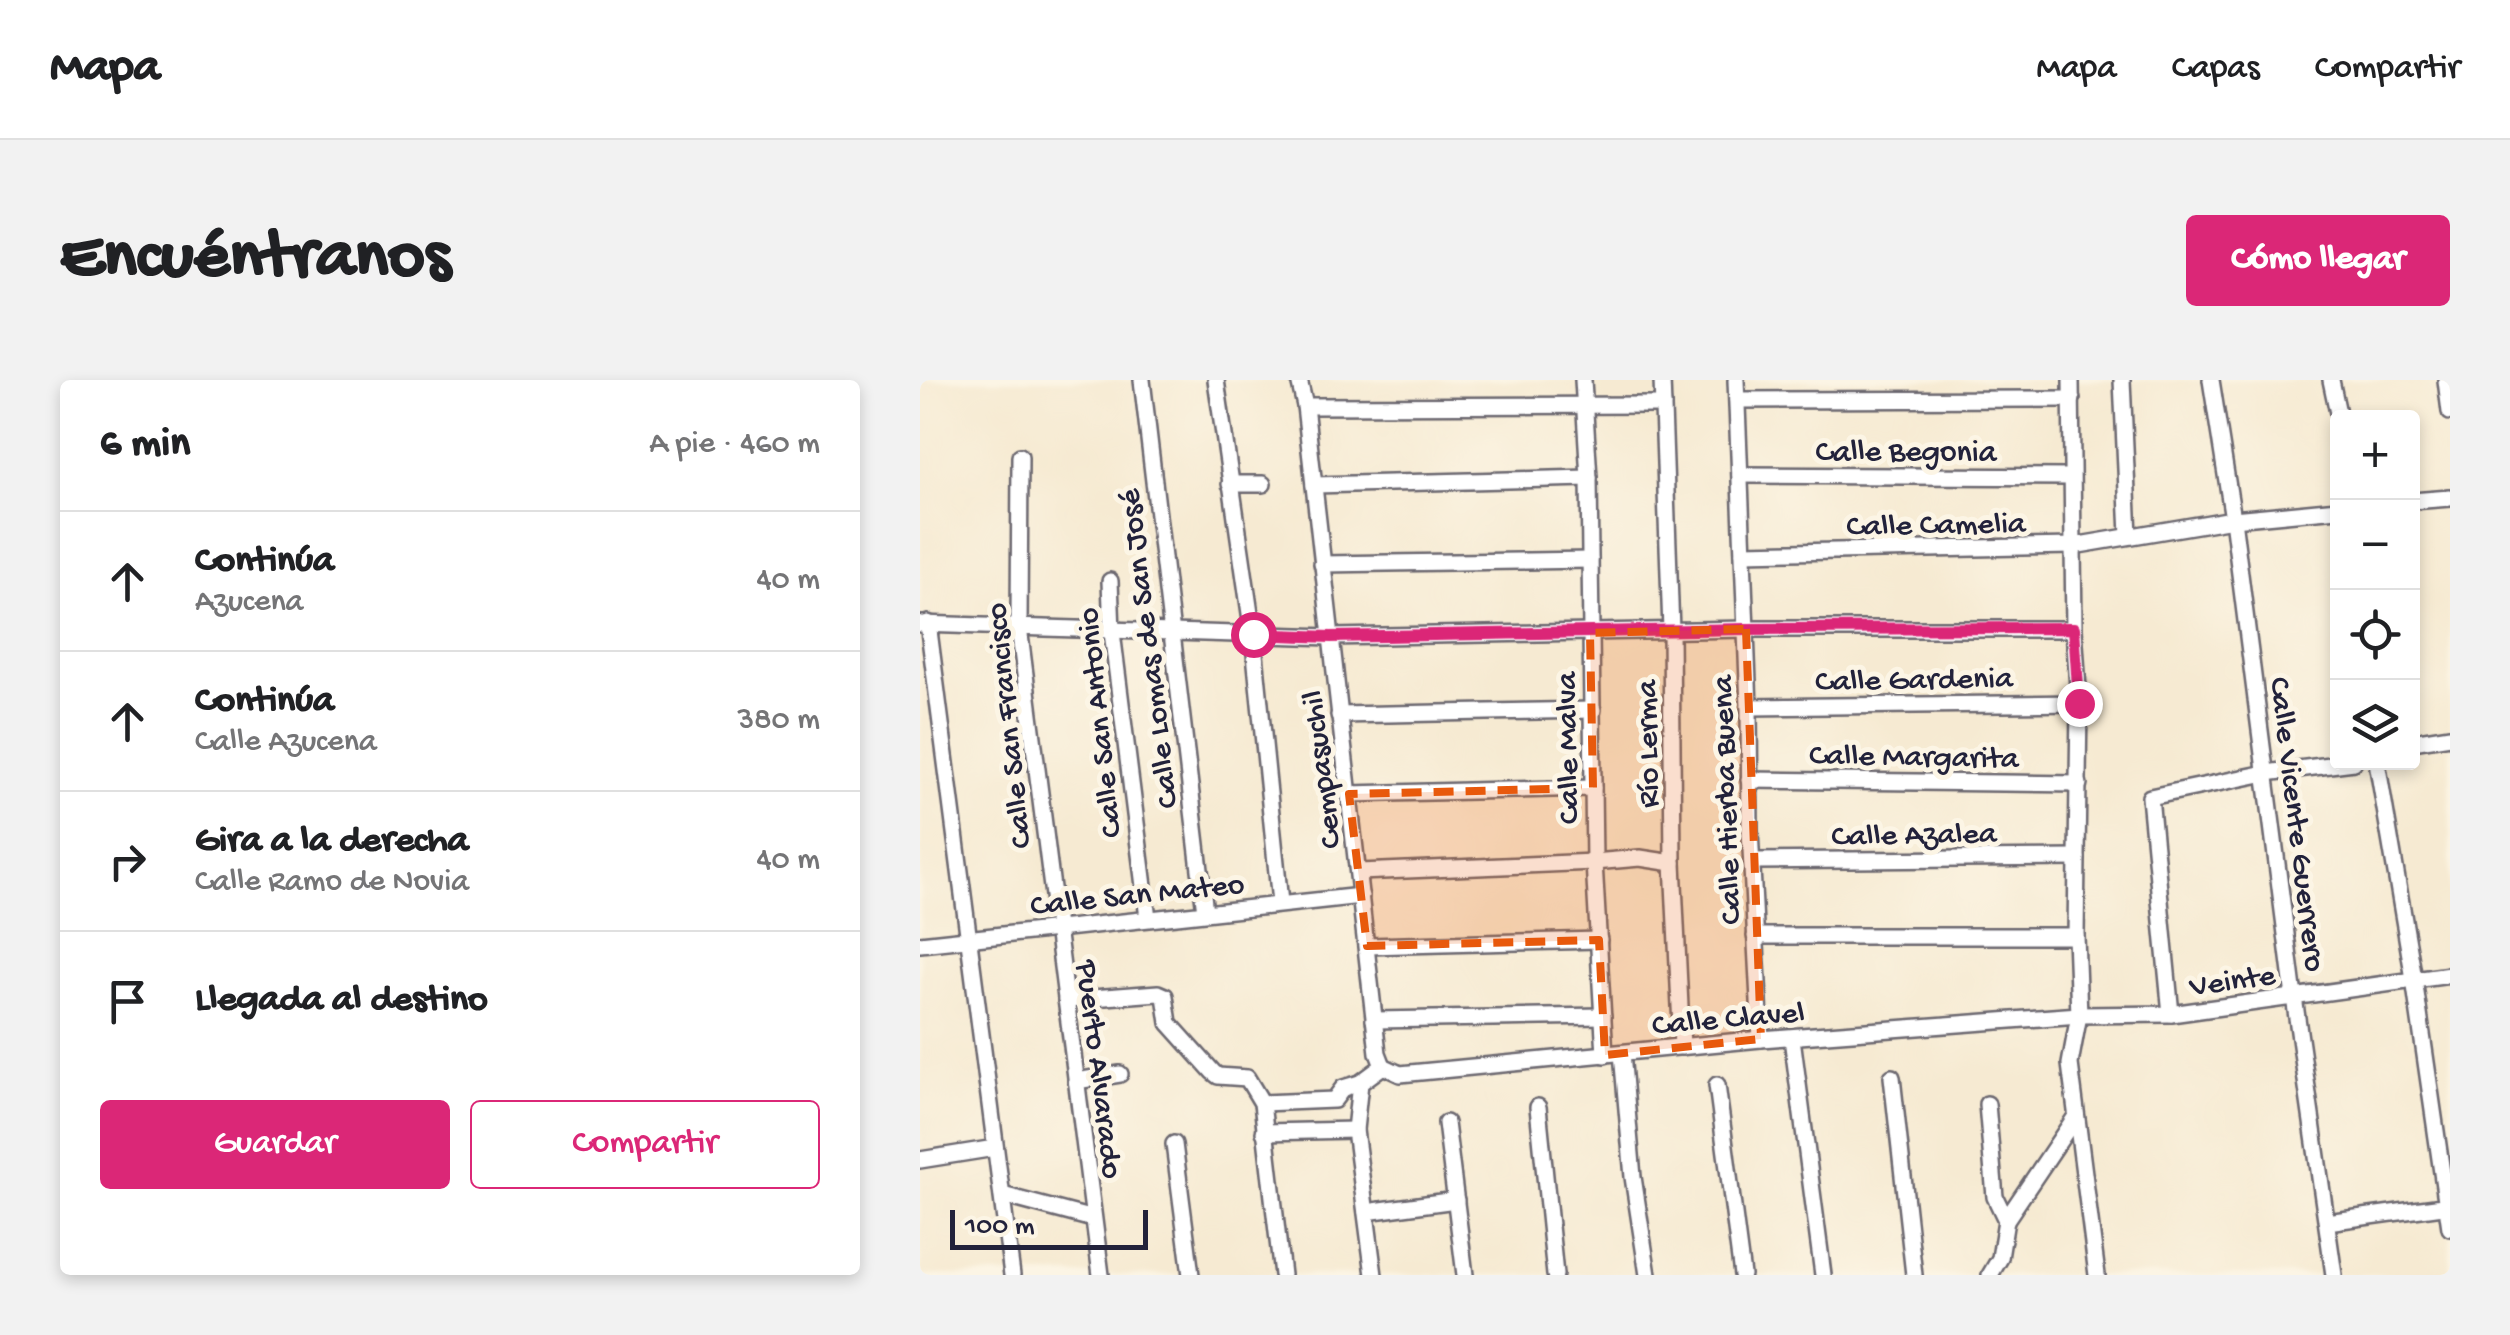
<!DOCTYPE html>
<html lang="es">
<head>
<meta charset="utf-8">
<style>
  :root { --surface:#fff; --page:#f2f2f2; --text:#202124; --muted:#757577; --line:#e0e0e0; --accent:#db2777 }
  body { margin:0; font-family:"Gochi Hand",sans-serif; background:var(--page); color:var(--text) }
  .controls { position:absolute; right:30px; top:30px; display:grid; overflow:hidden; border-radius:10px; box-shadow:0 5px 15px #0003 }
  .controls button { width:90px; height:90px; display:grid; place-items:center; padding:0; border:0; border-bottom:2px solid var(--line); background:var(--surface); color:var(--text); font:50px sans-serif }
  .scale { position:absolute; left:30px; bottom:25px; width:198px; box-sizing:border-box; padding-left:10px; border:5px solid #22223b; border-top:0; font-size:28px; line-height:35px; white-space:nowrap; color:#22223b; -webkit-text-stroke:8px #fcf5e5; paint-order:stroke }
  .stop { position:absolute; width:30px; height:30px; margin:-22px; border:8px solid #db2777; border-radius:50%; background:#fff }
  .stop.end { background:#db2777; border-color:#fff; box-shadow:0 2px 10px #0008 }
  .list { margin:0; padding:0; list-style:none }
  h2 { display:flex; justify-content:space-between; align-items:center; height:130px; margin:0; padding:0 40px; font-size:42px }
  h2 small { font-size:32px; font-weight:400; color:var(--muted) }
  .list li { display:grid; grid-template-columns:65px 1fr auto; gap:30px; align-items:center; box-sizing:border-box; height:140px; padding:0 40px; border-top:2px solid var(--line) }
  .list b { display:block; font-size:38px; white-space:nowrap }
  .list p { margin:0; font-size:32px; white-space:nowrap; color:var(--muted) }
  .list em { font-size:32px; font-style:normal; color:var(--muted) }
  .actions { display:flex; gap:20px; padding:30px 40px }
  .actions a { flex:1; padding:22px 0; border:2px solid var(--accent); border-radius:10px; text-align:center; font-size:35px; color:var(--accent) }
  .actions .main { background:var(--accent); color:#fff }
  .icon { flex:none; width:55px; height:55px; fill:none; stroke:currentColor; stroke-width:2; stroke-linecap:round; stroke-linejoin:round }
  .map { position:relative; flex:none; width:1530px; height:895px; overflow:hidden; border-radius:10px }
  header { display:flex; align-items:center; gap:60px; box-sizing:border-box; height:140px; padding:0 50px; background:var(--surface); border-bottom:2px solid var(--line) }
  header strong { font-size:48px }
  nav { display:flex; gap:55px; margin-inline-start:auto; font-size:35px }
  .intro { display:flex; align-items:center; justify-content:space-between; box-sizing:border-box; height:240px; padding:0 60px }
  h1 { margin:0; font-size:70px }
  .button { padding:25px 45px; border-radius:10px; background:var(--accent); color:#fff; font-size:35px; font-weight:700 }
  main { display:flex; gap:60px; padding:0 60px }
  aside { flex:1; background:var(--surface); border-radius:10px; box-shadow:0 5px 15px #0003 }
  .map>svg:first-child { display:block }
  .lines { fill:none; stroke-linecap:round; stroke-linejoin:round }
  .street-casing { stroke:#6c6870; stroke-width:20 }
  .street { stroke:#fff; stroke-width:15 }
  .route { stroke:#db2777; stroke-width:12 }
  .marked { fill:#e8590c; fill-opacity:0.2; stroke:#e8590c; stroke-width:8; stroke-dasharray:20 12; stroke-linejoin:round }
  .labels { text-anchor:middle; stroke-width:10; stroke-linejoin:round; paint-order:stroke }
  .street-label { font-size:32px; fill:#22223b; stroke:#fcf5e5 }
</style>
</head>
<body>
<header>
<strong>Mapa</strong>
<nav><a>Mapa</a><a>Capas</a><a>Compartir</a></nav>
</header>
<div class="intro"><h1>Encuéntranos</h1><a class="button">Cómo llegar</a></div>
<main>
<aside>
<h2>6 min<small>A pie · 460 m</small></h2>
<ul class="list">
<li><svg class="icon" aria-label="ahead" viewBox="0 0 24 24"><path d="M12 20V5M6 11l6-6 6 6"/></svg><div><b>Continúa</b><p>Azucena</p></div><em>40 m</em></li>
<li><svg class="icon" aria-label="ahead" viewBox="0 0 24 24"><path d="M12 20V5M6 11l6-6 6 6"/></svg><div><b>Continúa</b><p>Calle Azucena</p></div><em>380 m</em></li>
<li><svg class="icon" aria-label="right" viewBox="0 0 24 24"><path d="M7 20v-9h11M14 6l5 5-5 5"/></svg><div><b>Gira a la derecha</b><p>Calle Ramo de Novia</p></div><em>40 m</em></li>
<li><svg class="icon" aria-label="arrive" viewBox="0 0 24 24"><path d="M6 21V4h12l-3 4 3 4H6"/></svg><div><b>Llegada al destino</b></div></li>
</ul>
<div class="actions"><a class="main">Guardar</a><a>Compartir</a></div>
</aside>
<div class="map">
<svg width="1530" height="895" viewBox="0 0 1530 895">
  <rect width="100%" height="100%" fill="#fcf5e5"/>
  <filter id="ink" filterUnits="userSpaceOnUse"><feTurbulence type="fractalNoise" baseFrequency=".01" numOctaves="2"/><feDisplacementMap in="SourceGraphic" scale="20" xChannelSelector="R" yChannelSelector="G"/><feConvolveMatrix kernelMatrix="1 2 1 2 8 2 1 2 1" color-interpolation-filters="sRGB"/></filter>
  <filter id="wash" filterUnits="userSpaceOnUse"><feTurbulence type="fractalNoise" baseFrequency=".0048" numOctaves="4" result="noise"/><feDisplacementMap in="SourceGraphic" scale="40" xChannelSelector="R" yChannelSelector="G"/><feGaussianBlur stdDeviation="2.25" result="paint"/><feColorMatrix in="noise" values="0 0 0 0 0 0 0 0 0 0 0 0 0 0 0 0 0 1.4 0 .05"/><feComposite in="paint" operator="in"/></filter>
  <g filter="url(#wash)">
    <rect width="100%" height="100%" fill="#f6ead2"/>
  </g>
  <g filter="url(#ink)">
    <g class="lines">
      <defs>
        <g id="street">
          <polyline points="222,0 285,532"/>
          <polyline points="296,0 333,254 360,523"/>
          <polyline points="379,0 385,26 458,673 463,686"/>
          <polyline points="663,0 669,98 674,482 685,675"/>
          <polyline points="742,0 751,250 753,483 762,667"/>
          <polyline points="816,0 829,327 830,450 841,659"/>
          <polyline points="1151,0 1154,249 1159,323 1156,556 1159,635 1150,684 1177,895"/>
          <polyline points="1202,0 1209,156"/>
          <polyline points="1291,0 1313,139 1374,617 1414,895"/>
          <polyline points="1411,0 1419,38"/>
          <polyline points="1526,0 1530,32"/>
          <polyline points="817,20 1152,19"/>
          <polyline points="385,26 743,25"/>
          <polyline points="100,76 99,247 181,895"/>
          <polyline points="820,95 1151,97"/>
          <polyline points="310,104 343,104"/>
          <polyline points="394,105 669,98"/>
          <polyline points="1492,121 1530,118"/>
          <polyline points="823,173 1153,166 1313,139 1418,129"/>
          <polyline points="402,184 670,180"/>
          <polyline points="190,201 192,252 228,538"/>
          <polyline points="8,243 92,895"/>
          <polyline points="0,244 411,257 826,249 1154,249"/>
          <polyline points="829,327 1159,323"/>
          <polyline points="419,335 673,330"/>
          <polyline points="1492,362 1530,356"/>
          <polyline points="1457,382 1494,599 1530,848"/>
          <polyline points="829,400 1159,404"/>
          <polyline points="429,414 673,408"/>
          <polyline points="832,481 1157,478"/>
          <polyline points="439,492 674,482 720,478 753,483"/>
          <polyline points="835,556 1156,556"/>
          <polyline points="0,564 441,516"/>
          <polyline points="447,566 679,560"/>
          <polyline points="146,620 238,613 245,616 249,643 293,692 298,696 327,698 342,723 362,895"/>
          <polyline points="1251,634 1230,417 1346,393 1434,382"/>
          <polyline points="454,640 683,636"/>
          <polyline points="872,658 903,895"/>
          <polyline points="702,673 713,797 728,895"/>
          <polyline points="463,686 480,694 841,659 1159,635 1251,634 1530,595"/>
          <polyline points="972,697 994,895"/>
          <polyline points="156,701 200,694"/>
          <polyline points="797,705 822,895"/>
          <polyline points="342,723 414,720 423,708 440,703"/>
          <polyline points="1067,724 1075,817 1086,840"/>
          <polyline points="618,727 635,895"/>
          <polyline points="526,743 545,895"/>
          <polyline points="344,752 435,750"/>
          <polyline points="254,764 271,895"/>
          <polyline points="0,780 75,768"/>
          <polyline points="82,815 173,839"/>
          <polyline points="446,832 536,820"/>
          <polyline points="1407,842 1530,825"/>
          <polyline points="454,895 435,750 440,703 463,686"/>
          <polyline points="1070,895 1080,878 1086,840 1154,739"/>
        </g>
      </defs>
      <use href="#street" class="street-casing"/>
      <use href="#street" class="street"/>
    </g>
  </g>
  <g class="lines" filter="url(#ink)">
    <polyline class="route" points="333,254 411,257 826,249 1154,248 1159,323"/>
  </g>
  <path class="marked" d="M826 249 841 659 685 675 679 560 447 566 429 414 673 408 670 253Z"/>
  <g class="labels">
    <g class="street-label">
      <text x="986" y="80">Calle Begonia</text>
      <text transform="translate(1016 142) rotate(-1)" y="11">Calle Camelia</text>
      <text transform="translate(226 269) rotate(-97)" y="11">Calle Lomas de San José</text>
      <text transform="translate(994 297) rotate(-1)" y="11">Calle Gardenia</text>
      <text transform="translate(177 343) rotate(-96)" y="11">Calle San Antonio</text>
      <text transform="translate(86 346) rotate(-96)" y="11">Calle San Francisco</text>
      <text transform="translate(725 364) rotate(-91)" y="11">Río Lerma</text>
      <text transform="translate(645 368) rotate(-91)" y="11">Calle Malva</text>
      <text transform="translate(994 374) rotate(1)" y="11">Calle Margarita</text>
      <text transform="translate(399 390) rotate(-97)" y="11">Cempasuchil</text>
      <text transform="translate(804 420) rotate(-92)" y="11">Calle Hierba Buena</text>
      <text transform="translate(1380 444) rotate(83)" y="11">Calle Vicente Guerrero</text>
      <text transform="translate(994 452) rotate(-1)" y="11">Calle Azalea</text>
      <text transform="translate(217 512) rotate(-6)" y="11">Calle San Mateo</text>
      <text transform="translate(1312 598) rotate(-8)" y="11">Veinte</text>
      <text transform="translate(808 636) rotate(-5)" y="11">Calle Clavel</text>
      <text transform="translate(182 689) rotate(83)" y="11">Puerto Alvarado</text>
    </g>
  </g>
</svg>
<div class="controls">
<button>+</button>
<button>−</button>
<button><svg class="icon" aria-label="locate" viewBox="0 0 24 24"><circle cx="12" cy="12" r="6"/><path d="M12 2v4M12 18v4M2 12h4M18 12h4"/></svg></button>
<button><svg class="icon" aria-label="layers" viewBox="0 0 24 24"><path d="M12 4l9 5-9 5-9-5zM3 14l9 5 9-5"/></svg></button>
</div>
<div class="scale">100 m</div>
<div class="stop" style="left:333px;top:254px"></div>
<div class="stop end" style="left:1159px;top:323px"></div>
</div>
</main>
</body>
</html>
